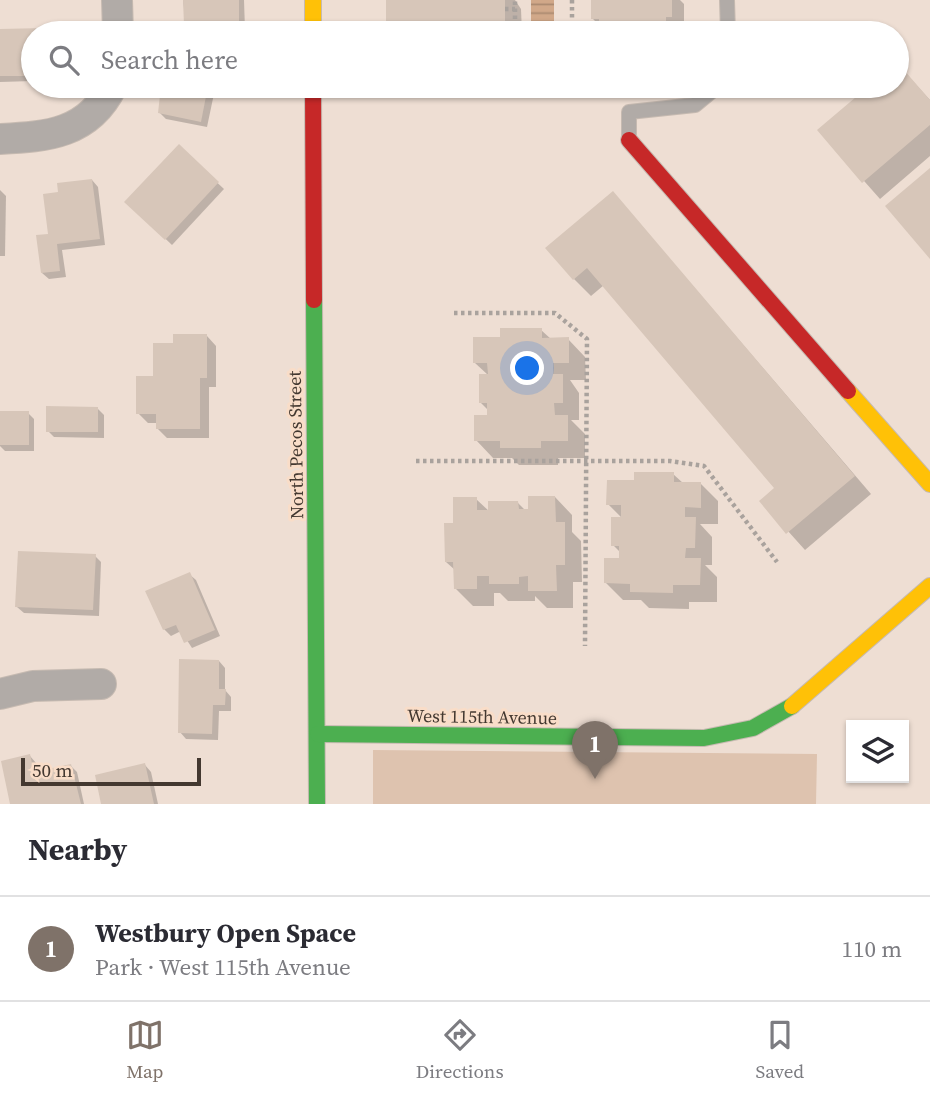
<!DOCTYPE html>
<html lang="en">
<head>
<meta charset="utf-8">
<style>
  :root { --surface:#fff; --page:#f7f7f7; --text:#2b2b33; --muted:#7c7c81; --line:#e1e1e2; --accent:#7f7269 }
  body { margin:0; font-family:"Source Serif 4",serif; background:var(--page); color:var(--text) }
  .controls { position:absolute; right:21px; bottom:21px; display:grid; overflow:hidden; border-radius:0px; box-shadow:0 2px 5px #0004 }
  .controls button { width:63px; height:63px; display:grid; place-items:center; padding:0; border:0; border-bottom:2px solid var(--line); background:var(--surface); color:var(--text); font:35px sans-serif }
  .scale { position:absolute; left:21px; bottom:18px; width:180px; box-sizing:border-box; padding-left:7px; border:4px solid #433830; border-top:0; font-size:19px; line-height:24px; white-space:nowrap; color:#433830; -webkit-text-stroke:5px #f9ddc8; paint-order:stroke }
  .you { position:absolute; left:528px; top:369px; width:24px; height:24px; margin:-18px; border:5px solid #fff; border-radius:50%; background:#1a73e8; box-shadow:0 0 0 10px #1a73e833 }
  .badge { display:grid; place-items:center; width:46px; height:46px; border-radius:50%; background:var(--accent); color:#fff; font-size:23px; font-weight:700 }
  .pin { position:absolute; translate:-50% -58px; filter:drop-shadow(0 2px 4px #0008) }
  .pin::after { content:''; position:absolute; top:37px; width:24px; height:21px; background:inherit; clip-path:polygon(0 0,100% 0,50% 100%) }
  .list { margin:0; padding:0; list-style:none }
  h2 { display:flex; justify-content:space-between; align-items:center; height:91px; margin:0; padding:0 28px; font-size:30px }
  h2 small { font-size:23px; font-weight:400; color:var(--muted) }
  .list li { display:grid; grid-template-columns:46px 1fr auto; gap:21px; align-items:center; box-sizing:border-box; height:105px; padding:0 28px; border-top:2px solid var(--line) }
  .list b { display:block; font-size:26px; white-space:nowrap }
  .list p { margin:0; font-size:23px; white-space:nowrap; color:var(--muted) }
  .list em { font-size:23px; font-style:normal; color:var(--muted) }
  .icon { flex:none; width:38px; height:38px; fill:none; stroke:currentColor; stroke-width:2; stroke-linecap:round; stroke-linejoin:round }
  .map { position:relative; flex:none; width:930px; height:804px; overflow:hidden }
  .search { position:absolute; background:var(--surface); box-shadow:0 2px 5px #0004; left:21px; right:21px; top:21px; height:77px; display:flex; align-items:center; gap:18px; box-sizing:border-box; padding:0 24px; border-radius:38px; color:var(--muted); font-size:26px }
  .sheet { height:196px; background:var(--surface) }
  nav { display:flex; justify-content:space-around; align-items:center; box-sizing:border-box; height:98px; border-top:2px solid var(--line); background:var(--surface); font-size:19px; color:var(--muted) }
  nav a { display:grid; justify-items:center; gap:4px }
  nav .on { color:var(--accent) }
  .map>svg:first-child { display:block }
  .green { fill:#dec3af }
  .water { fill:url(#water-rules) }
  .shadow { fill:#0003 }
  .building { fill:#d7c6b9 }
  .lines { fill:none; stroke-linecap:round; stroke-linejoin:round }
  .lane-casing { stroke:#c6bab1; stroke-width:16 }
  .street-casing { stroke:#c6bab1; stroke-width:32 }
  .fast-casing { stroke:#c6bab1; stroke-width:18 }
  .slow-casing { stroke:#c6bab1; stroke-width:18 }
  .jam-casing { stroke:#c6bab1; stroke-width:18 }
  .path { stroke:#a9a29d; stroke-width:4.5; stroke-dasharray:3.5 3.5; stroke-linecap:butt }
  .lane { stroke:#b1aba7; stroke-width:14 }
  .street { stroke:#b1aba7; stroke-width:30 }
  .fast { stroke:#4caf50; stroke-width:16 }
  .slow { stroke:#ffc107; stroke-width:16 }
  .jam { stroke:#c62828; stroke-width:16 }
  .labels { text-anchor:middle; stroke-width:6; stroke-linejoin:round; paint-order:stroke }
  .street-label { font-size:18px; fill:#433830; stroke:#f9ddc8 }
</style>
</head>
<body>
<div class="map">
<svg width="930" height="804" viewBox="0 0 930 804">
  <defs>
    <pattern id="water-rules" width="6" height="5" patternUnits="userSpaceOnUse" patternTransform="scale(1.75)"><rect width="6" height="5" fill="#d1a889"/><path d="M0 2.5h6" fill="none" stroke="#ab8a70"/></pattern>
  </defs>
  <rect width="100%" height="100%" fill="#eeded3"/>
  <polygon class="green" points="373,750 817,754 816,804 373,804"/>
  <rect class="water" x="531" y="0" width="23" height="33"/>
  <g class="shadow">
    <polygon points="183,0 244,0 245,30 192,31 186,24"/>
    <polygon points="388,0 515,0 521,9 522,33 394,33 388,28"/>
    <polygon points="593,0 680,0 684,4 684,29 679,29 683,33 588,33 601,32 601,27 593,19"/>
    <polygon points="0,30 43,30 46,33 33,33 33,81 0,82"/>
    <polygon points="897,64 930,100 930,156 880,199 819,130 871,86 897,86"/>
    <polygon points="165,86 225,86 224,91 215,89 207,127 166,119 160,113"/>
    <polygon points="179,147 224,189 172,245 127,202"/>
    <polygon points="92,180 98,187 105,245 62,250 66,277 49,279 42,273 60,194"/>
    <polygon points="0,190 6,196 5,256 0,256"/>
    <polygon points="613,193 871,494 805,550 761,501 776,488 604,285 591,296 574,279"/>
    <polygon points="541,330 551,339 568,339 585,357 586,380 570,380 579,393 579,420 571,420 585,434 585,458 558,458 558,465 519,465 512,458 493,458 476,440 489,416 489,411 481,403 488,375 475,363 502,339"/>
    <polygon points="207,336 216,346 216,387 209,387 209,438 167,438 157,428 157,423 148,423 138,413 174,345"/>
    <polygon points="98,409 104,415 104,438 54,437 48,431"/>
    <polygon points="0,413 28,413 34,419 34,451 5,451 0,446"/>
    <polygon points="673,474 683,483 701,484 718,501 718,524 700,524 712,537 712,565 705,565 717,577 717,602 689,602 689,609 649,608 641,600 623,600 606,583 621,560 621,553 613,545 623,519 608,504 636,482"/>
    <polygon points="555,497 572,515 572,532 581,541 582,582 573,582 573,608 547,608 535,596 535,601 508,601 500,593 494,593 494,606 473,606 455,588 455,570 446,562 455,525 476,499 490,512 518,503 526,511"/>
    <polygon points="95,556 101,562 99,616 24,613 17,607"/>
    <polygon points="189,574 196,580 220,636 192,648 181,631 171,636 164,629"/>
    <polygon points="219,661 225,668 225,690 231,697 231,711 219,711 218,740 186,739 180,732"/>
    <polygon points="30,756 36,763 38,773 71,766 77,772 84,804 12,804"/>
    <polygon points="145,765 151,772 158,804 103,804"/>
  </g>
  <g class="building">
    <polygon points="183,0 239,0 239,24 184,25"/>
    <polygon points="386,0 505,0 505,29 498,29 498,33 394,33 394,29 386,29"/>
    <polygon points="591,0 672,0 672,17 666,17 666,30 682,30 682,33 586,33 586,30 599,30 599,19 591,19"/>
    <polygon points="44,28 44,33 33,33 33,76 0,76 0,29"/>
    <polygon points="897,62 930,100 930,125 862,183 817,130 869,86 897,86"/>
    <polygon points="161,86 208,86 201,122 158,113"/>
    <polygon points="179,144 219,182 165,240 124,202"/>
    <polygon points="930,168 930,259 885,206"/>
    <polygon points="92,179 100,239 57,244 60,271 41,273 36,235 48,234 43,194 58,192 57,183"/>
    <polygon points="613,191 855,476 786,534 759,501 774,488 587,268 573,280 545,248"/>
    <polygon points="500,328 542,328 542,338 569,337 569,363 553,363 553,374 563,374 563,403 554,403 555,415 568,415 568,441 541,441 541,448 500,448 500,441 474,441 474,415 487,415 487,403 479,403 479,374 488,374 487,363 473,363 473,337 500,337"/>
    <polygon points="173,334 207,334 207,378 200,378 200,429 156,429 156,414 136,414 136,376 153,376 153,343 173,343"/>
    <polygon points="46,406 98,407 98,432 46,432"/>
    <rect x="0" y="411" width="29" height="34"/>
    <polygon points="634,472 674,472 674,482 701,482 701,508 685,507 685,517 696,517 695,548 686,548 685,558 701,558 700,585 673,585 673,593 630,592 630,584 604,583 604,558 619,558 619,546 611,546 611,517 621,517 621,505 606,505 607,480 634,480"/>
    <polygon points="528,496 555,496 556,522 565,522 565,565 556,565 557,591 528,591 528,576 519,577 519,584 489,584 489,576 477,576 477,589 454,589 453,562 445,562 444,523 453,523 453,497 477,497 477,510 488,510 488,501 518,501 519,509 528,509"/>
    <polygon points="18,551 96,554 93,610 15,607"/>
    <polygon points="190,572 215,630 184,643 176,625 163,630 145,591"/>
    <polygon points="179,659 219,660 219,689 226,689 225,705 213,705 212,734 178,733"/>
    <polygon points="30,754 34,772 71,764 81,804 10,804 1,761"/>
    <polygon points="145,763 154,804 101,804 95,775"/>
  </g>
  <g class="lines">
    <defs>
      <g id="lane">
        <polyline points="727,0 728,33"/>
        <polyline points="629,139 629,112 695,105 718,86"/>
      </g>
      <g id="street">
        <polyline points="117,0 118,33"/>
        <path d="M0 139C48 137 89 133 112 86"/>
        <polyline points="0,694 33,686 101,684"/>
      </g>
      <g id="fast">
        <polyline points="314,300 317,804"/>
        <polyline points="318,734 704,738 753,728 792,706"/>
      </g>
      <g id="slow">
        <polyline points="313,0 313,33"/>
        <polyline points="848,391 930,484"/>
        <polyline points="792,706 930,586"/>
      </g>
      <g id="jam">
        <polyline points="313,86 314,300"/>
        <polyline points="629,140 848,391"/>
      </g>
    </defs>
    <use href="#lane" class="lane-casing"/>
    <use href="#street" class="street-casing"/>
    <use href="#fast" class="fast-casing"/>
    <use href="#slow" class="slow-casing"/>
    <use href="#jam" class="jam-casing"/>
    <g class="path">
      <polyline points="572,0 572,33"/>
      <polyline points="505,9 515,9"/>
      <polyline points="515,33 515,0"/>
      <polyline points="454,313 555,313 587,339 585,646"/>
      <polyline points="416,461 670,461 704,466 777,562"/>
    </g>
    <use href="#lane" class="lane"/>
    <use href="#street" class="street"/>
    <use href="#fast" class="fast"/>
    <use href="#slow" class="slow"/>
    <use href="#jam" class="jam"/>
  </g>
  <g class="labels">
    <g class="street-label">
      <text transform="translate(296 445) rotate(-91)" y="6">North Pecos Street</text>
      <text transform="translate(482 717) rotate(1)" y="6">West 115th Avenue</text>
    </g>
  </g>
</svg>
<div class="controls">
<button><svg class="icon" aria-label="layers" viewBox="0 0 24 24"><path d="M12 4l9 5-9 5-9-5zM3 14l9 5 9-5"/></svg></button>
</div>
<div class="scale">50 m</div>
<div class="you"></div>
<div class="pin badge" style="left:595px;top:779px">1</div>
<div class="search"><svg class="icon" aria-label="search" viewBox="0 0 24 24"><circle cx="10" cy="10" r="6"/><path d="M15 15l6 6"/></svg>Search here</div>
</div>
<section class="sheet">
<h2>Nearby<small></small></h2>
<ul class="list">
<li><span class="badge">1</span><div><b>Westbury Open Space</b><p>Park · West 115th Avenue</p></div><em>110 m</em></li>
</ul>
</section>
<nav>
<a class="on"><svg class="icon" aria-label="map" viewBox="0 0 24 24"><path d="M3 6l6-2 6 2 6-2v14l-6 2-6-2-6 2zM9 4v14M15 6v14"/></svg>Map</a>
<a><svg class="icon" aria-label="directions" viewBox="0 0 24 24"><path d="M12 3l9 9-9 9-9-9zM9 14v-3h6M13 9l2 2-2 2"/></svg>Directions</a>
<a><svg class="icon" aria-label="saved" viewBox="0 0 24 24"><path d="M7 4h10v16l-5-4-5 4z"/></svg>Saved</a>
</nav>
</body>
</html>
